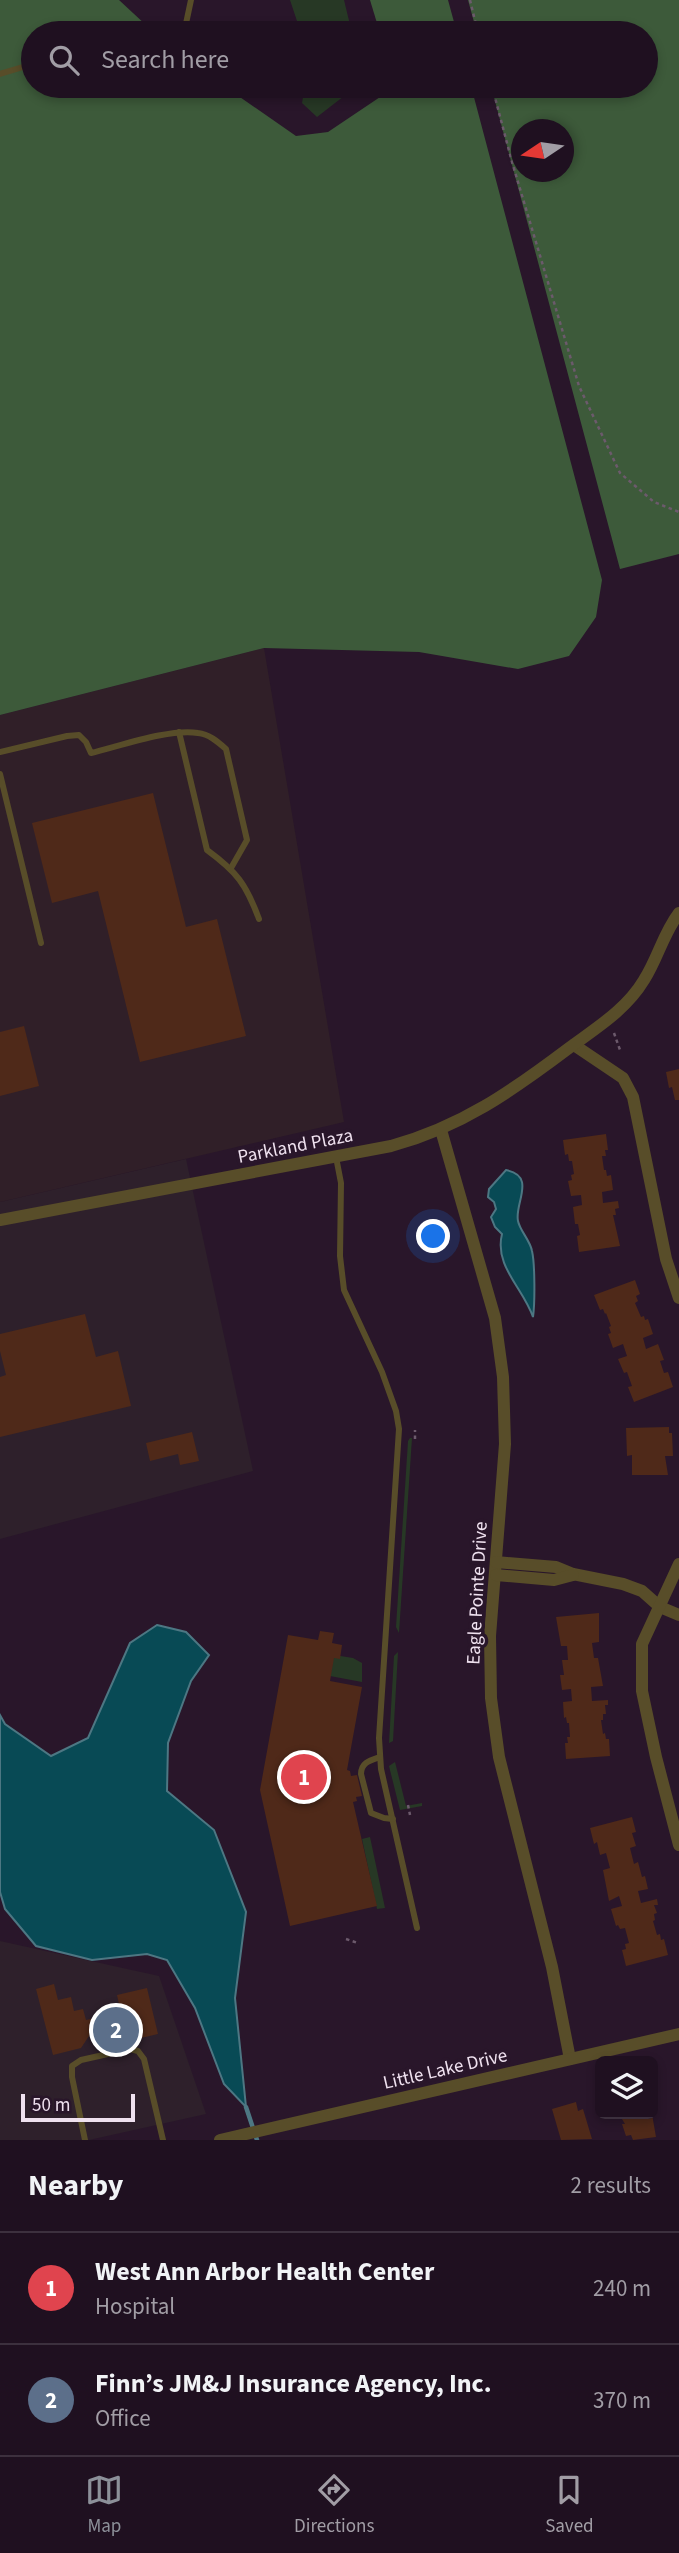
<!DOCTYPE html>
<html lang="en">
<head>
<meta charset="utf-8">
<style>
  :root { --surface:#1f1020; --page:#2c1e2d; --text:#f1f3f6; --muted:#a19da5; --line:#3c303e; --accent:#8c9099 }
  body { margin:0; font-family:"Source Sans 3",sans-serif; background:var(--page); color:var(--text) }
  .controls { position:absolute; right:21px; bottom:21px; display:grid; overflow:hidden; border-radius:10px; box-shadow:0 4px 10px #0003 }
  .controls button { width:63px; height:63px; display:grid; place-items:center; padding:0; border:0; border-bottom:2px solid var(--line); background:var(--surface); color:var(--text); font:35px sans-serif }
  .compass { position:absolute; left:511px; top:119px; width:63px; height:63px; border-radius:50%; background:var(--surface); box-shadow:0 4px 10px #0003; rotate:257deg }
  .scale { position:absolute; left:21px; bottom:18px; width:114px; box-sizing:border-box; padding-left:7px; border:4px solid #efe1ef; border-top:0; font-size:19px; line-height:24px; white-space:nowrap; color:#efe1ef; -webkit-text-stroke:5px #29162a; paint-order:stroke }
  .you { position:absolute; left:434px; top:1237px; width:24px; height:24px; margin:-18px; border:5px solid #fff; border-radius:50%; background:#1a73e8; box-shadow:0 0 0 10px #1a73e833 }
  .badge { display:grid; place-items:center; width:46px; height:46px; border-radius:50%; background:var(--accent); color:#fff; font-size:23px; font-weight:700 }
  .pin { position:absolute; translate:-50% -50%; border:4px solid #fff; box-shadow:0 2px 7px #0006 }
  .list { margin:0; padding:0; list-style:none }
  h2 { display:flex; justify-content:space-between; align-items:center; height:91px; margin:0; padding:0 28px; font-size:30px }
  h2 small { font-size:23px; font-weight:400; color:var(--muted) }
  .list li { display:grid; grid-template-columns:46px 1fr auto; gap:21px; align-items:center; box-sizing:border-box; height:112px; padding:0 28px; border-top:2px solid var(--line) }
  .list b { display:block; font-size:26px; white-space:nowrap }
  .list p { margin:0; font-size:23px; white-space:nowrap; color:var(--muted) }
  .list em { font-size:23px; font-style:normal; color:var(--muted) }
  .icon { flex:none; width:38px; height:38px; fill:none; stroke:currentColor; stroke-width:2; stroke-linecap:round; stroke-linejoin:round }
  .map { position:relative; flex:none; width:679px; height:2140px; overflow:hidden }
  .search { position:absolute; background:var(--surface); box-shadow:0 4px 10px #0003; left:21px; right:21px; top:21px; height:77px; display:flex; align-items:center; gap:18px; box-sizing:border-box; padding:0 24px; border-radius:38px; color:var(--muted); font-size:26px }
  .sheet { height:315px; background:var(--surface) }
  nav { display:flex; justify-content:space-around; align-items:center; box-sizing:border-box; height:98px; border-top:2px solid var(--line); background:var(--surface); font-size:19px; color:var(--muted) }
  nav a { display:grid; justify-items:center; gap:4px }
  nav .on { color:var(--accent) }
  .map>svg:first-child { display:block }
  .commercial { fill:#2e202b }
  .industrial { fill:#301f28 }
  .green { fill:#273825 }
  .forest { fill:#3d5a3a; fill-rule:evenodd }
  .water { fill:#084a55; stroke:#4d7783; stroke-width:2 }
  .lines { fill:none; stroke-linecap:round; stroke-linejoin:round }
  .stream { stroke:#4d7783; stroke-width:4.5 }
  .building { fill:#4f2919 }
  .path { stroke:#6c5a6c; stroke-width:2.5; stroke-dasharray:3.5 3.5; stroke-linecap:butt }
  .lane { stroke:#584d29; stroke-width:6 }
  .street { stroke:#584d29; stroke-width:12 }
  .labels { text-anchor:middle; stroke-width:7; stroke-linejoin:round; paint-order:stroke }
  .street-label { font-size:19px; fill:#efe1ef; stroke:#29162a }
</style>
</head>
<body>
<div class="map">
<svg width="679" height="2140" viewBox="0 0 679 2140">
  <rect width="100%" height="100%" fill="#29162a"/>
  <g class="commercial">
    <polygon points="186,1159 253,1471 0,1539 0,1202"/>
    <polygon points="0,1941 159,1976 206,2114 89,2140 0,2140"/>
  </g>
  <polygon class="industrial" points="264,648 344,1122 0,1202 0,715"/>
  <g class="green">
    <polygon points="290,0 344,0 352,33 301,33"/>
    <polygon points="305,86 357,86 317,117 302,103"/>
    <polygon points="410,1438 412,1438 399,1633 396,1627 408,1441"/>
    <polygon points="398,1652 393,1741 389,1743 394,1656"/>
    <polygon points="334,1655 353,1658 362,1663 362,1682 330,1676"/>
    <polygon points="395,1762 406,1806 422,1803 422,1806 400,1810 389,1766"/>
    <polygon points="370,1837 385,1908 377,1909 362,1839"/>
  </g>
  <g class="forest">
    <polygon points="0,0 119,0 147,26 149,33 33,33 33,86 224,86 296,136 328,132 389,91 389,86 471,86 602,580 596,617 569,656 518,669 419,652 264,648 0,715"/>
    <polygon points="370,0 448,0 457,33 380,33"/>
    <path d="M468 0H679V554L620 569 491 86H646V33H477ZM522 130H564V172H522Z"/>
  </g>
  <g class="water">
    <path d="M506 1170C537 1176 514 1204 518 1221 520 1231 530 1240 532 1251 535 1264 535 1303 533 1317 523 1288 494 1266 502 1234L495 1227 491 1217 496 1209 494 1202 488 1197 489 1189Z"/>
    <polygon points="157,1625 186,1632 209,1655 191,1681 168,1743 167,1791 214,1830 246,1912 235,1998 246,2107 224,2084 195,2008 167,1960 147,1954 92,1960 36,1946 5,1909 0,1892 0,1715 5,1724 51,1756 88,1738 130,1643"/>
  </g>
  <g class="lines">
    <polyline class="stream" points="246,2107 257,2140"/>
  </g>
  <g class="building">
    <polygon points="153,793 186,927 217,919 246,1036 140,1062 98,891 52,903 32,823"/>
    <polygon points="24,1026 39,1086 0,1096 0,1032"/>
    <polygon points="679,1069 679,1100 675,1100 672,1087 669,1088 666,1072"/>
    <polygon points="606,1134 608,1150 605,1150 606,1156 602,1156 604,1170 606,1170 607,1176 611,1175 613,1190 602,1192 603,1203 618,1201 619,1208 615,1209 616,1215 613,1215 620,1246 579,1252 577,1236 580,1235 578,1224 575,1224 573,1207 582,1205 581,1195 571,1196 568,1181 572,1180 571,1175 574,1174 572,1161 569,1161 568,1154 565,1155 563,1140"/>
    <polygon points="635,1280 640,1294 636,1296 638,1301 635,1303 641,1317 644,1316 645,1320 648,1319 653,1334 643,1338 646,1349 658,1344 664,1360 660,1361 664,1373 668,1372 673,1387 634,1402 628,1387 632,1386 627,1372 624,1373 618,1359 627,1356 623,1344 613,1348 608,1334 611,1333 609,1327 611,1326 606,1313 605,1314 603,1309 600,1310 594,1295"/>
    <polygon points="85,1314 96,1357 118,1351 131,1406 0,1437 0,1377 6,1375 0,1351 0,1334"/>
    <polygon points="669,1427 669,1433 672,1433 673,1456 665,1456 668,1475 632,1475 632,1455 627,1456 626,1428"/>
    <polygon points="192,1432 199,1461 180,1465 178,1454 150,1461 146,1443"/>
    <polygon points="599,1613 599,1642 592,1643 594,1658 598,1658 603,1686 591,1687 592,1701 608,1700 608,1705 605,1705 606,1714 603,1714 603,1720 601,1720 603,1734 605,1733 606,1739 609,1739 610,1756 566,1759 565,1743 568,1743 567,1737 570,1737 569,1723 567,1723 566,1717 564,1718 563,1702 572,1701 571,1689 562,1690 560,1675 564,1675 562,1660 568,1660 567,1646 561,1646 556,1617"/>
    <polygon points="320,1631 334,1633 332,1643 342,1645 340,1659 334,1658 330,1681 362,1687 347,1770 350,1771 351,1776 357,1775 362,1796 356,1797 357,1801 353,1802 377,1906 290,1926 260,1790 288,1635 318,1640"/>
    <polygon points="632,1817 636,1832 632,1833 636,1846 630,1848 634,1864 638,1862 642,1877 645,1876 648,1889 638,1891 641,1903 657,1899 658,1905 654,1905 657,1913 654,1914 655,1920 653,1921 657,1935 660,1934 661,1940 664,1939 668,1955 626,1966 622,1950 626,1949 625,1944 629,1943 625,1928 620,1929 618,1925 616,1926 611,1909 622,1906 619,1896 609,1901 603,1870 610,1868 606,1853 600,1855 597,1842 594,1844 590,1828"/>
    <polygon points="54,1984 58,2000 71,1997 74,2011 83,2009 86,2020 108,2015 106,2007 119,2004 117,1995 147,1988 158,2034 124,2042 122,2033 108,2036 106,2029 91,2033 81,2048 53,2055 36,1989"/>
    <polygon points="576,2102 578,2111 583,2109 592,2139 561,2140 552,2109"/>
    <polygon points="619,2114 652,2114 656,2137 633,2140 631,2135 626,2136 622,2124 625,2124"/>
  </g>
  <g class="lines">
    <g class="path">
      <polyline points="470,0 478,33"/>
      <polyline points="492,86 512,162 579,386 620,473 654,502 679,512"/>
      <polyline points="614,1033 620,1050"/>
      <polyline points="415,1439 415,1430"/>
      <polyline points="408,1805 410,1815"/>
      <polyline points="346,1939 358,1943"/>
    </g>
    <g class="lane">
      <polyline points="184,33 191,0"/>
      <polyline points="0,74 33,64"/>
      <path d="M179 732 207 850C237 872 246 884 259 919"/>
      <path d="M0 752 67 736 79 735 86 742 91 753C120 746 171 728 198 733 209 734 218 742 226 749L247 840 231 868"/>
      <polyline points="0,774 41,943"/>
      <polyline points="336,1157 341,1183 340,1256 344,1290 382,1372 396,1411 399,1429 379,1738 381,1769 417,1928"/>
      <path d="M380 1757C371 1760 361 1762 361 1774L371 1813 384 1818 393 1819"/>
      <polyline points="85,2140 72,2077 72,2066 81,2060 130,2049 138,2051 144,2059 163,2140"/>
    </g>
    <g class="street">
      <polyline points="574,1045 623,1078 633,1097 666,1259 679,1298"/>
      <polyline points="441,1130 495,1318 503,1377 505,1444 490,1636 491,1698 499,1757 552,1967 570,2059"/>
      <path d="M0 1220 391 1146C461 1127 512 1091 569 1048 596 1028 626 1010 644 980 658 958 663 934 679 913"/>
      <polyline points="496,1562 556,1567 573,1574 623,1584 642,1591 660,1607 679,1615"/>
      <polyline points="679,1564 642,1644 642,1691 656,1757 679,1845"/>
      <polyline points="496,1575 554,1580 573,1575"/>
      <polyline points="220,2140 679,2034"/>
    </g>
  </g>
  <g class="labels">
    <g class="street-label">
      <text transform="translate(295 1145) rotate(-11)" y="7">Parkland Plaza</text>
      <text transform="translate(476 1593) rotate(-87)" y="7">Eagle Pointe Drive</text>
      <text transform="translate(445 2068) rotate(-13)" y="7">Little Lake Drive</text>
    </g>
  </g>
</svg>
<div class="controls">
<button><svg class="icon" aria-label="layers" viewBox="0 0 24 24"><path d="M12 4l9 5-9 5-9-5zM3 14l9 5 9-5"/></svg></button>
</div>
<svg class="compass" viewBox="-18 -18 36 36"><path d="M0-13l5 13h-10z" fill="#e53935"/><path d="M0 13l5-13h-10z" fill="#a19da5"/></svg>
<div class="scale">50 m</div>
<div class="you"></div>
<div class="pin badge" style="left:304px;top:1777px;background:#e0444e">1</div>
<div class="pin badge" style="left:116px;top:2030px;background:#5c6f8a">2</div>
<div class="search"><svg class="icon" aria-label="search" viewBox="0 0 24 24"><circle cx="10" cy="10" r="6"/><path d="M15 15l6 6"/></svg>Search here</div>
</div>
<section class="sheet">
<h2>Nearby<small>2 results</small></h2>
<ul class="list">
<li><span class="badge" style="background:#e0444e">1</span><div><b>West Ann Arbor Health Center</b><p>Hospital</p></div><em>240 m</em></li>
<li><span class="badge" style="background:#5c6f8a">2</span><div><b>Finn’s JM&amp;J Insurance Agency, Inc.</b><p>Office</p></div><em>370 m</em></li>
</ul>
</section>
<nav>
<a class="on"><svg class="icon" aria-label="map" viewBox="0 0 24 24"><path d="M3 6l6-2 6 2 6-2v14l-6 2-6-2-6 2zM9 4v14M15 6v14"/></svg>Map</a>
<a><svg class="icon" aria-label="directions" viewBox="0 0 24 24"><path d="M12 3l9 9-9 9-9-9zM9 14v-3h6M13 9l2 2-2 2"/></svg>Directions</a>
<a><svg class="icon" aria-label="saved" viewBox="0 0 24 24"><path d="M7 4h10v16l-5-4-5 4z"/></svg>Saved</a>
</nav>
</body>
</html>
